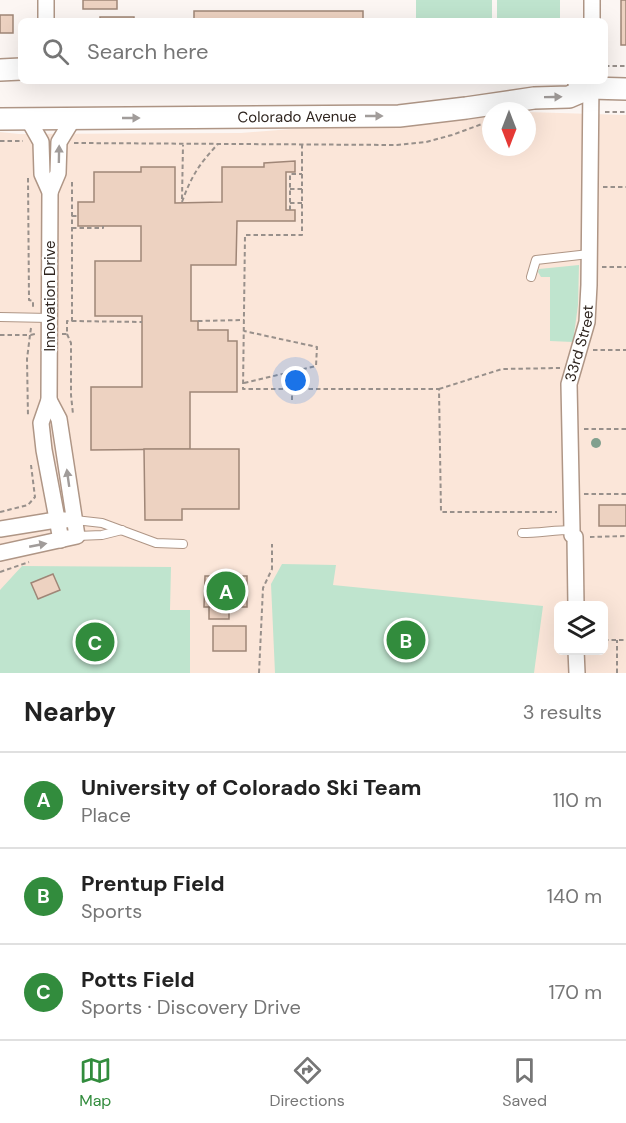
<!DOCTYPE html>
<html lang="en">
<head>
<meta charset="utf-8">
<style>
  :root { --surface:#fff; --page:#f2f2f2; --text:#222; --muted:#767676; --line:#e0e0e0; --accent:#328c3d }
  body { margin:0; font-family:"DM Sans",sans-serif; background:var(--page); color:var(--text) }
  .controls { position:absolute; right:18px; bottom:18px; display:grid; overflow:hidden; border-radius:9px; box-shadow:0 6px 24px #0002 }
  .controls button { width:54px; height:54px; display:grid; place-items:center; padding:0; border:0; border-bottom:2px solid var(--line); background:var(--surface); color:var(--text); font:30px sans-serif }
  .compass { position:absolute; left:482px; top:102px; width:54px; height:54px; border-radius:50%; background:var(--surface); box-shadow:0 6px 24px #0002; rotate:180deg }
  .you { position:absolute; left:296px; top:381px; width:21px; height:21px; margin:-15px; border:4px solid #fff; border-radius:50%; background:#1a73e8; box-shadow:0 0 0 9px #1a73e833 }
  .badge { display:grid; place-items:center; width:39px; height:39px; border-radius:50%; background:var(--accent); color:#fff; font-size:20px; font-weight:700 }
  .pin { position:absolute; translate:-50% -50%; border:3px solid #fff; box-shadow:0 2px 6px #0006 }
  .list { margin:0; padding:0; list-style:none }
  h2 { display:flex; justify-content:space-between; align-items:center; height:78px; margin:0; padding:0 24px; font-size:26px }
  h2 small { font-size:20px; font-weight:400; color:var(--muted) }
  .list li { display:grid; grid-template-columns:39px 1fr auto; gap:18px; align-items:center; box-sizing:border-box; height:96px; padding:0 24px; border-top:2px solid var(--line) }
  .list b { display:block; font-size:22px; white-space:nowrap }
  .list p { margin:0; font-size:20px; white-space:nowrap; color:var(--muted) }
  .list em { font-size:20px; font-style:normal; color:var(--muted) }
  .icon { flex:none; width:33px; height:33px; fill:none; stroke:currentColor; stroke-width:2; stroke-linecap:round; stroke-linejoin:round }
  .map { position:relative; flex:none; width:626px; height:673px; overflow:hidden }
  .search { position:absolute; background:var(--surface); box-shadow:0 6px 24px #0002; left:18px; right:18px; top:18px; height:66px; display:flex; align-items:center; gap:15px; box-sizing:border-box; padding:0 21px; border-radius:9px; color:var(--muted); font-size:22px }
  .sheet { height:366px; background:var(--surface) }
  nav { display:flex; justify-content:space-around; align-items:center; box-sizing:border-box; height:84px; border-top:2px solid var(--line); background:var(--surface); font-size:16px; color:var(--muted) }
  nav a { display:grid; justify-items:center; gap:3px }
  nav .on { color:var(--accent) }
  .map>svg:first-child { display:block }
  .built { fill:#fbe6d9; fill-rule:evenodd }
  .green { fill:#bfe4ce }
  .building { fill:#edd2c1; stroke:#9f8677; stroke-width:1.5 }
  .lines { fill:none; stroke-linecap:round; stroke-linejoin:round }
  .lane-casing { stroke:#af9686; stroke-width:10 }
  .street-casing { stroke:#af9686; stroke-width:18 }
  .secondary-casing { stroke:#af9686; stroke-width:24 }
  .path { stroke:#98908b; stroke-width:2; stroke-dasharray:4.5 3; stroke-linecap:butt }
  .lane { stroke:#fff; stroke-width:8 }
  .street { stroke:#fff; stroke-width:15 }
  .secondary { stroke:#fff; stroke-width:21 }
  .tree { fill:#81a08e }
  .oneway { fill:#a19c9a }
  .labels { text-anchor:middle; stroke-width:4.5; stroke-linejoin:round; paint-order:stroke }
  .street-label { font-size:15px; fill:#2e241e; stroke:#fff }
</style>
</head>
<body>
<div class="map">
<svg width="626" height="673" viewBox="0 0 626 673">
  <rect width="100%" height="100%" fill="#fcf6f3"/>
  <path class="built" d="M527 112 626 115V673H0V132L19 134 241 133 491 113V147H527ZM558 606H604V650H558Z"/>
  <g class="green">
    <rect x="416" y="0" width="76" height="21"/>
    <rect x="497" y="0" width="63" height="21"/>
    <polygon points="579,265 578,305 573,342 550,341 550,277 541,277 538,272 539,269"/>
    <polygon points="282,564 336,565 333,585 543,606 534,673 275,673 271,584"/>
    <polygon points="22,566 171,567 170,610 190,610 190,673 0,673 0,590"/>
  </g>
  <g class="building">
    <rect x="83" y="0" width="34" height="9"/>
    <rect x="621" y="0" width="5" height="45"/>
    <rect x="194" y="11" width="169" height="10"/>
    <rect x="0" y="15" width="13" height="18"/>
    <rect x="100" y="17" width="34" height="4"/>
    <polygon points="295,161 295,172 286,172 286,210 295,210 295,221 237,221 236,265 191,265 191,321 198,321 198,330 228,330 228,341 237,341 237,392 190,392 190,449 91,450 91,387 142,387 142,316 95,316 95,261 141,261 141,226 78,226 78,202 94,202 94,172 141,172 141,167 175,167 175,203 222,202 222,167 264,167 264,163"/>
    <polygon points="144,449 239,449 239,509 182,509 182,520 145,520"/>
    <rect x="599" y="505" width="27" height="21"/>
    <polygon points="53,574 60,590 38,599 31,583"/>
    <polygon points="205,576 247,576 247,607 204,607"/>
    <rect x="209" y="607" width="20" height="12"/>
    <rect x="213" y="626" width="33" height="25"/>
  </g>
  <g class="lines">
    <defs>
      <g id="lane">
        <polyline points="531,277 536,260 589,254"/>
        <polyline points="0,317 50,318"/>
        <polyline points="75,520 102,523 156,543 183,544"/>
        <path d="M522 533C539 533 555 530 572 530"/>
        <polyline points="77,536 102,535 122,530"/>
      </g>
      <g id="street">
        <polyline points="46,0 46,21"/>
        <polyline points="592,21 592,0"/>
        <polyline points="28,119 41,142 42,174 50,192 49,400 41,423 44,450 61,540"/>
        <polyline points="50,192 58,173 59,142 73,119"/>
        <polyline points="0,529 56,520 66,520"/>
        <polyline points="0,553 77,536 59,419 49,400"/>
        <path id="s1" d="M576 606 575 537 572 535V530L569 384 587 322 589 285 591 81"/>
        <polyline points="576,650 577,673"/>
      </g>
      <g id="secondary">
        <polyline points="0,70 21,69"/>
        <polyline points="579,83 590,88 626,89"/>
        <path id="s2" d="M0 119 399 116 466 108 534 98 569 97 590 88"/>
      </g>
    </defs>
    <use href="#lane" class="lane-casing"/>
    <use href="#street" class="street-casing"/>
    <use href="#secondary" class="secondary-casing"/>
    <g class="path">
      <polyline points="605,66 626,66"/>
      <polyline points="605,112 626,112"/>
      <polyline points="0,141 23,141"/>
      <polyline points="74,143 397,145 426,142 452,135 482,124"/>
      <polyline points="302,144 302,235 245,235 243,389 439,389 441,512 557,512"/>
      <polyline points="28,178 29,300 33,301 33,307"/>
      <polyline points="603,187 626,187"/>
      <polyline points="290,189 302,189"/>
      <polyline points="182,199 183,145"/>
      <path d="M182 202C191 177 199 164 218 144"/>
      <polyline points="290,203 302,203"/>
      <polyline points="290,210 290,174 302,174"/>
      <polyline points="72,216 78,216"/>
      <polyline points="72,228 103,228 103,226"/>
      <polyline points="602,267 626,267"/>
      <polyline points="72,321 142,322"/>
      <polyline points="198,321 244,320"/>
      <polyline points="31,328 30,335 35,334"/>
      <polyline points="62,334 67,334 67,321 72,321 72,179"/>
      <polyline points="67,334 71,343 71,395 73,414"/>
      <polyline points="0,335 30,335 27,359 28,417"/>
      <polyline points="593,350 626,350"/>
      <polyline points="244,383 316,366 317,347 244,331"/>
      <polyline points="292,388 292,400"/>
      <polyline points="439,389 502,369 560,368"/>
      <polyline points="584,429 626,429"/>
      <polyline points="584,494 626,494"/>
      <polyline points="0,512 28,505 35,497 31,465"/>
      <polyline points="590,537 626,536"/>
      <polyline points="0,572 29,562"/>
      <polyline points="604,640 626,640"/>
      <polyline points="259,673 263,588 272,569 272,544"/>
      <polyline points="617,673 617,640"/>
    </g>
    <use href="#lane" class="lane"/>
    <use href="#street" class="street"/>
    <use href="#secondary" class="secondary"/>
  </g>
  <circle class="tree" cx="596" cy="443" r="5"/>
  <defs><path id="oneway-solid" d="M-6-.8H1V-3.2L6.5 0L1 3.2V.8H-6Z" transform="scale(1.5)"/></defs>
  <g class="oneway">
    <use href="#oneway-solid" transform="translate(553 97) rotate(-1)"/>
    <use href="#oneway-solid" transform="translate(374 116)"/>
    <use href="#oneway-solid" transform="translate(131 118)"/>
    <use href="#oneway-solid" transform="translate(59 154) rotate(-89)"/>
    <use href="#oneway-solid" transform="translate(68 478) rotate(-98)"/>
    <use href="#oneway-solid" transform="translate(38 545) rotate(-11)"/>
  </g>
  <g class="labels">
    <g class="street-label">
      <text dy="5" stroke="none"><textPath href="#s2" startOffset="297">Colorado Avenue</textPath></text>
      <text transform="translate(50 296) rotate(-90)" y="5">Innovation Drive</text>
      <text dy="5" stroke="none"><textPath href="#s1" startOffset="266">33rd Street</textPath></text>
    </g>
  </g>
</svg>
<div class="controls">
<button><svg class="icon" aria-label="layers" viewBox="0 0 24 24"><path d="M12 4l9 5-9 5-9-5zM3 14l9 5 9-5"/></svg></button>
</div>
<svg class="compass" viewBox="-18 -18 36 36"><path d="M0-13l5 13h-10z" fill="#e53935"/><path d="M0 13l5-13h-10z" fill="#767676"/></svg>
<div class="you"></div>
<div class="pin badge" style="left:226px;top:591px">A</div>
<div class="pin badge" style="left:406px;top:640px">B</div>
<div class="pin badge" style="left:95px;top:642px">C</div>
<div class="search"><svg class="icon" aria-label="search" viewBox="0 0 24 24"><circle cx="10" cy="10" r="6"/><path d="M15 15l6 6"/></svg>Search here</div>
</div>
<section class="sheet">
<h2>Nearby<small>3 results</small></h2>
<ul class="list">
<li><span class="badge">A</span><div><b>University of Colorado Ski Team</b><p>Place</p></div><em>110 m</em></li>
<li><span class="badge">B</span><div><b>Prentup Field</b><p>Sports</p></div><em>140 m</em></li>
<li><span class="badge">C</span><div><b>Potts Field</b><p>Sports · Discovery Drive</p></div><em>170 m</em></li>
</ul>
</section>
<nav>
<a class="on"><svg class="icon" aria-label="map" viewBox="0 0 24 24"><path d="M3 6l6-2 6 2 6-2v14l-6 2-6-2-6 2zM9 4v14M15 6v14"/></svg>Map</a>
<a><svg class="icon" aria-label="directions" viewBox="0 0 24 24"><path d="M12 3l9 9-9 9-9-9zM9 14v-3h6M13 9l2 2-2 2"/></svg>Directions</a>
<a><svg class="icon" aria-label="saved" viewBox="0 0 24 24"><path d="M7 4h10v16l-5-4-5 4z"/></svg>Saved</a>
</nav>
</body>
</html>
